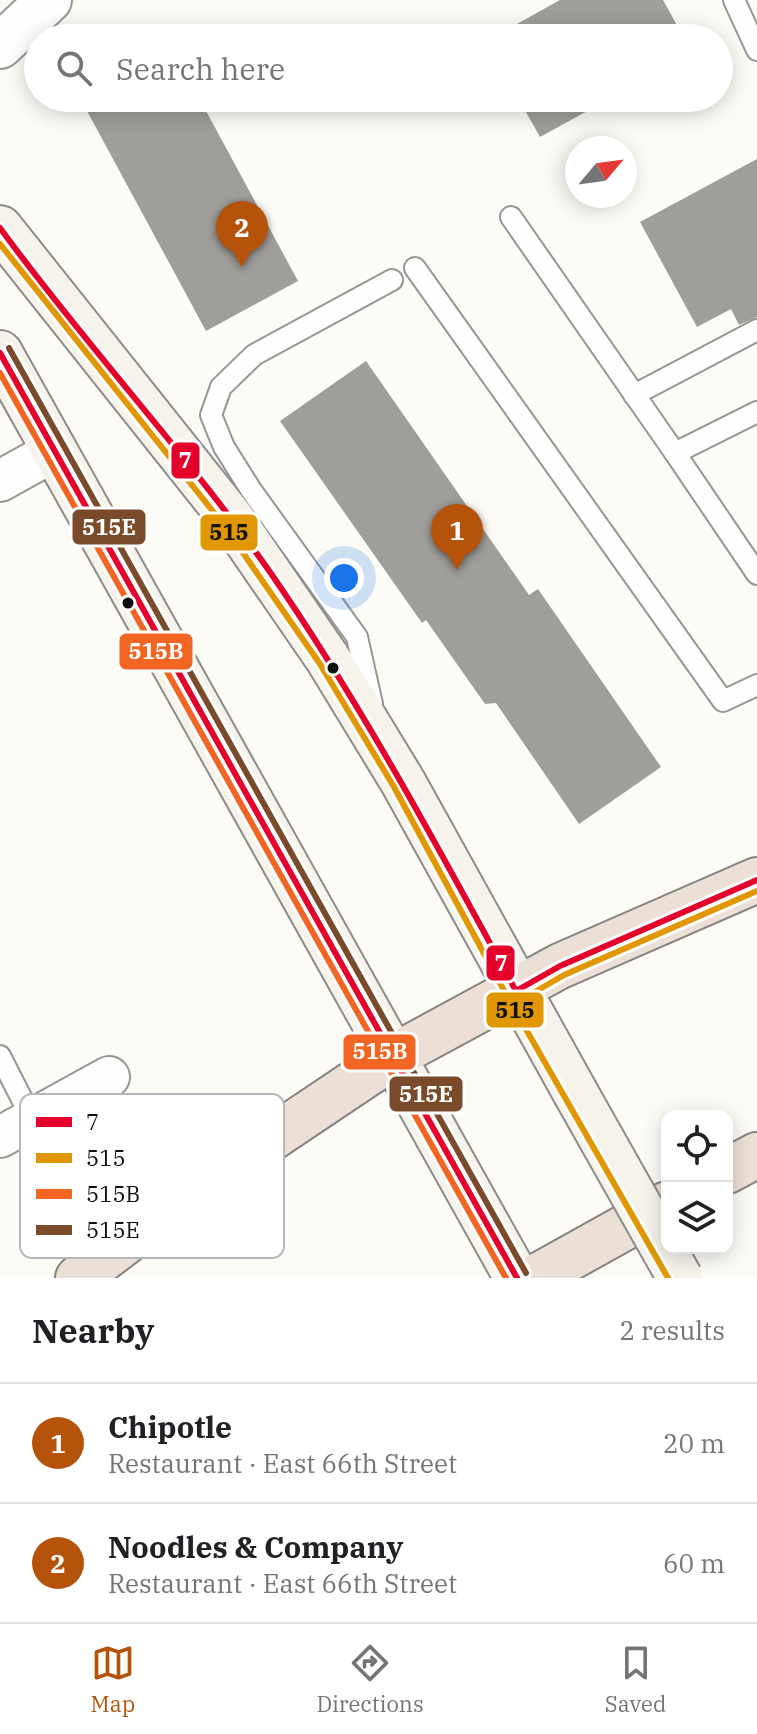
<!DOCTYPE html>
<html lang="en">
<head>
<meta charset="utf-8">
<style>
  :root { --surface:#fff; --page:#f6f6f6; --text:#202124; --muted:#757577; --line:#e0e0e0; --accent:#b45309 }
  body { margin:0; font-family:"IBM Plex Serif",serif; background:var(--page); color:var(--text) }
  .controls { position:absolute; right:24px; bottom:24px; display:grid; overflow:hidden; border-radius:16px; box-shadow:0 4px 20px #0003 }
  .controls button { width:72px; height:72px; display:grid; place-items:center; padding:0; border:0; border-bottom:2px solid var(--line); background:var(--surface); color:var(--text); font:40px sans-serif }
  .compass { position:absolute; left:565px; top:136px; width:72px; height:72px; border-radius:50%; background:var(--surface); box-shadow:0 4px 20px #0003; rotate:61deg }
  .you { position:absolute; left:344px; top:578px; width:28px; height:28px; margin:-20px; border:6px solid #fff; border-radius:50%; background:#1a73e8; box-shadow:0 0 0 12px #1a73e833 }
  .badge { display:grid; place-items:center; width:52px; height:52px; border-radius:50%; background:var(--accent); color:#fff; font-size:26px; font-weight:700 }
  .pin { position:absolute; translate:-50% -66px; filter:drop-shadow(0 2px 4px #0008) }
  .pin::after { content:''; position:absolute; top:42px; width:28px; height:24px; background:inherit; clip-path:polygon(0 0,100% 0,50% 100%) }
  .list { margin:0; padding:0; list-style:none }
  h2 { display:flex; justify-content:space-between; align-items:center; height:104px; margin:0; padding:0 32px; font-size:34px }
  h2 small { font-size:26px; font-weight:400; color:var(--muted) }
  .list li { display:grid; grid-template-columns:52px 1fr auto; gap:24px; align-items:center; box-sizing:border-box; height:120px; padding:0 32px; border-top:2px solid var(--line) }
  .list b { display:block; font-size:30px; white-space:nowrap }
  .list p { margin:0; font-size:26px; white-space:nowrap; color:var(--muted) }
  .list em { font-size:26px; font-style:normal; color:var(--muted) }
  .icon { flex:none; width:44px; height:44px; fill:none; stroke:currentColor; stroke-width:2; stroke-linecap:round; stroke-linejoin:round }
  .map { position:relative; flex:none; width:757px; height:1278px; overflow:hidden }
  .search { position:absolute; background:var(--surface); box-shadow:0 4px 20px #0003; left:24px; right:24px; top:24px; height:88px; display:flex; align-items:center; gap:20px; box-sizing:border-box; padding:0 28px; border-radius:44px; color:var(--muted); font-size:30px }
  .sheet { height:344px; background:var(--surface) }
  nav { display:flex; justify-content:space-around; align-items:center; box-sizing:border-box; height:112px; border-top:2px solid var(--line); background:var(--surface); font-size:22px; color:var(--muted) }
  nav a { display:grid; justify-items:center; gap:4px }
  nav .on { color:var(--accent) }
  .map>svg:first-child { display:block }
  .building { fill:#a09e9b }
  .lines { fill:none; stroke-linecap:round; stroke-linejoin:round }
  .service-casing { stroke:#969694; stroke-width:24 }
  .minor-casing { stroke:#969694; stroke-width:44 }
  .tertiary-casing { stroke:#969694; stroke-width:48 }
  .secondary-casing { stroke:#8d8c8a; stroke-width:48 }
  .motorway-casing { stroke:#848381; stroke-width:48 }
  .service { stroke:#fffefe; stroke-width:20 }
  .minor { stroke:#fffefe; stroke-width:40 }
  .tertiary { stroke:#fffefe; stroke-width:44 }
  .secondary { stroke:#f6f3eb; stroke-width:44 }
  .motorway { stroke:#ebdfd6; stroke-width:44 }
  .secondary-bridge-casing { stroke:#8d8c8a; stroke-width:48; stroke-linecap:butt }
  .secondary-bridge { stroke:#f6f3eb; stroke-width:44 }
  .bus-1-casing { stroke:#fff; stroke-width:12 }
  .bus-2-casing { stroke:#fff; stroke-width:12 }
  .bus-3-casing { stroke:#fff; stroke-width:12 }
  .bus-4-casing { stroke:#fff; stroke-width:12 }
  .bus-1 { stroke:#e4002b; stroke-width:6 }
  .bus-2 { stroke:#e09702; stroke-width:6 }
  .bus-3 { stroke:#f26522; stroke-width:6 }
  .bus-4 { stroke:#7a4b2a; stroke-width:6 }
  .bus-dot { fill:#101010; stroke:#fff; stroke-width:3 }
  .key { fill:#fff; stroke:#b7b7b7; stroke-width:2 }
  .key-label { font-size:22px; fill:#101010 }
  .line-badge { stroke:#fff; stroke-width:3 }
  .badge-label { font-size:22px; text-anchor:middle; font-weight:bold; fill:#fff }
  .pale-badge-label { font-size:22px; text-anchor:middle; font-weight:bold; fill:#111 }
</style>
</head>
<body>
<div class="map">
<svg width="757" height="1278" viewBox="0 0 757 1278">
  <rect width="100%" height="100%" fill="#fcfbf6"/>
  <g class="building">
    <polygon points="560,0 663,0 684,38 492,38"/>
    <polygon points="80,98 199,98 298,281 206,331"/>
    <polygon points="518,98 611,98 540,137"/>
    <polygon points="757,159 757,317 739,325 731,309 697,327 640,222"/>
    <polygon points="366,361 529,595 538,589 661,767 579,824 496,703 485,704 426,620 422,623 280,421"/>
  </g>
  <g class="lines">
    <defs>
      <g id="service">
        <polyline points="734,0 757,50"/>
        <polyline points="511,217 675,453 757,412"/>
        <polyline points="415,268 723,701 757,685"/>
        <polyline points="634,395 757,330"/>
        <polyline points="675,453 757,574"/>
        <polyline points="372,704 357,637 251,490 224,447 211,415 221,387 254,355 392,280"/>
        <polyline points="0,1056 32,1119"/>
      </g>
      <g id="minor">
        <polyline points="0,481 54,451"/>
        <polyline points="0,1137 109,1077"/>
      </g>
      <polyline id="tertiary" points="0,46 49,0"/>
      <g id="secondary">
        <polyline points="0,228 231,518 328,659 403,782 575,1092"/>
        <polyline points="0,353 517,1278"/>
      </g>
      <g id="motorway">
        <polyline points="727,1171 757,1155"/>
        <polyline points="78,1278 194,1190 394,1056 560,966 757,880"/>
        <polyline points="534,1278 667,1204"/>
      </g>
    </defs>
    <use href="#service" class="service-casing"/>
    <use href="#minor" class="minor-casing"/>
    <use href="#tertiary" class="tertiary-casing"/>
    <use href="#secondary" class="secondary-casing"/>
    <use href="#motorway" class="motorway-casing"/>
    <use href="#service" class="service"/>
    <use href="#minor" class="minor"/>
    <use href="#tertiary" class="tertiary"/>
    <use href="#secondary" class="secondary"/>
    <use href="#motorway" class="motorway"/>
    <defs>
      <polyline id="secondary-bridge" points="575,1092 680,1278"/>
    </defs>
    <use href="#secondary-bridge" class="secondary-bridge-casing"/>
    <use href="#secondary-bridge" class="secondary-bridge"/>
    <defs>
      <g id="bus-1">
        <path d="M0 228C86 346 186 452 270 572 362 705 439 849 516 991L560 966 757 880"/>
        <polyline points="0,353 517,1278"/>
      </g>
      <g id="bus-2">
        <polyline points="0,244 223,524 320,664 394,787 507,996 668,1278"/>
        <polyline points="521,1000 564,975 757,891"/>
      </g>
      <polyline id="bus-3" points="0,373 506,1278"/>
      <polyline id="bus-4" points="9,348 526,1273"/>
    </defs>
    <use href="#bus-1" class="bus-1-casing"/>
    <use href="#bus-2" class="bus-2-casing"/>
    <use href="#bus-3" class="bus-3-casing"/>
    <use href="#bus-4" class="bus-4-casing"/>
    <use href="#bus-1" class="bus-1"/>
    <use href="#bus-2" class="bus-2"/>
    <use href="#bus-3" class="bus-3"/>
    <use href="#bus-4" class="bus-4"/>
  </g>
  <g class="bus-dot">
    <circle cx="128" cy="603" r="7"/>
    <circle cx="333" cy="668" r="7"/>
  </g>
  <rect x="20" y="1094" width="264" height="164" rx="12" class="key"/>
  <rect x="36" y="1117" width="36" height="10" fill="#e4002b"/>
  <rect x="36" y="1153" width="36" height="10" fill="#e09702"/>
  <rect x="36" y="1189" width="36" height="10" fill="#f26522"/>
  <rect x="36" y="1225" width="36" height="10" fill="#7a4b2a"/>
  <g class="key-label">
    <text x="86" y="1130">7</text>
    <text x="86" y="1166">515</text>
    <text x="86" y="1202">515B</text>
    <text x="86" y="1238">515E</text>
  </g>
  <g class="line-badge">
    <rect x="170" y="441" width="31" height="39" rx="8" fill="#e4002b"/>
    <rect x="71" y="508" width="76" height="38" rx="8" fill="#7a4b2a"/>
    <rect x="199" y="513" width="60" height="39" rx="8" fill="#e09702"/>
    <rect x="118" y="632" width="76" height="39" rx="8" fill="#f26522"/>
    <rect x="485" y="944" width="31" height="38" rx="8" fill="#e4002b"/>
    <rect x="485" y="991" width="60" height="38" rx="8" fill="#e09702"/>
    <rect x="342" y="1033" width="75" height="38" rx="8" fill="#f26522"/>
    <rect x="388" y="1075" width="76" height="38" rx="8" fill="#7a4b2a"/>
  </g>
  <g class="badge-label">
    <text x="185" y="468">7</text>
    <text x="109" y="535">515E</text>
    <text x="156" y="659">515B</text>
    <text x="501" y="971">7</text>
    <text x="380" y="1059">515B</text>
    <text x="426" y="1102">515E</text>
  </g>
  <g class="pale-badge-label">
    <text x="229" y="540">515</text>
    <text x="515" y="1018">515</text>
  </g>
</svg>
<div class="controls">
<button><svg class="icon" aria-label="locate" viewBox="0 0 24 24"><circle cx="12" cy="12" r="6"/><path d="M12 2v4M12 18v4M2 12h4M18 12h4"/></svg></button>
<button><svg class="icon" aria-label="layers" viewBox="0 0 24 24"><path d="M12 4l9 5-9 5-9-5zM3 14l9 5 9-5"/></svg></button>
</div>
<svg class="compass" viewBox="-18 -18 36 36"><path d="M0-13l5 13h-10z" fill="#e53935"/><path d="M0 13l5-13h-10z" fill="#757577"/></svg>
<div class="you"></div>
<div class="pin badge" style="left:457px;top:570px">1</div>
<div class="pin badge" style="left:242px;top:267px">2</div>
<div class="search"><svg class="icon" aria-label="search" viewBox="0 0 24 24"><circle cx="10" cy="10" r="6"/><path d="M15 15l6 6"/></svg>Search here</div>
</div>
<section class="sheet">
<h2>Nearby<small>2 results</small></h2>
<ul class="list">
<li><span class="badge">1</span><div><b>Chipotle</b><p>Restaurant · East 66th Street</p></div><em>20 m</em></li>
<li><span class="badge">2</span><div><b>Noodles &amp; Company</b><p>Restaurant · East 66th Street</p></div><em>60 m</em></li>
</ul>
</section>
<nav>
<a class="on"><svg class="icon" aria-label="map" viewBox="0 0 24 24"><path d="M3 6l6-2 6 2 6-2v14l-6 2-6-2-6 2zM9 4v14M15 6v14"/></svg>Map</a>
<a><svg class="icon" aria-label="directions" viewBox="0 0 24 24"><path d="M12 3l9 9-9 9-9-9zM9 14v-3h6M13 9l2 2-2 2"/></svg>Directions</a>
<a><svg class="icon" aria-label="saved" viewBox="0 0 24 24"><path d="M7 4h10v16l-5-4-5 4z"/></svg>Saved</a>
</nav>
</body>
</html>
